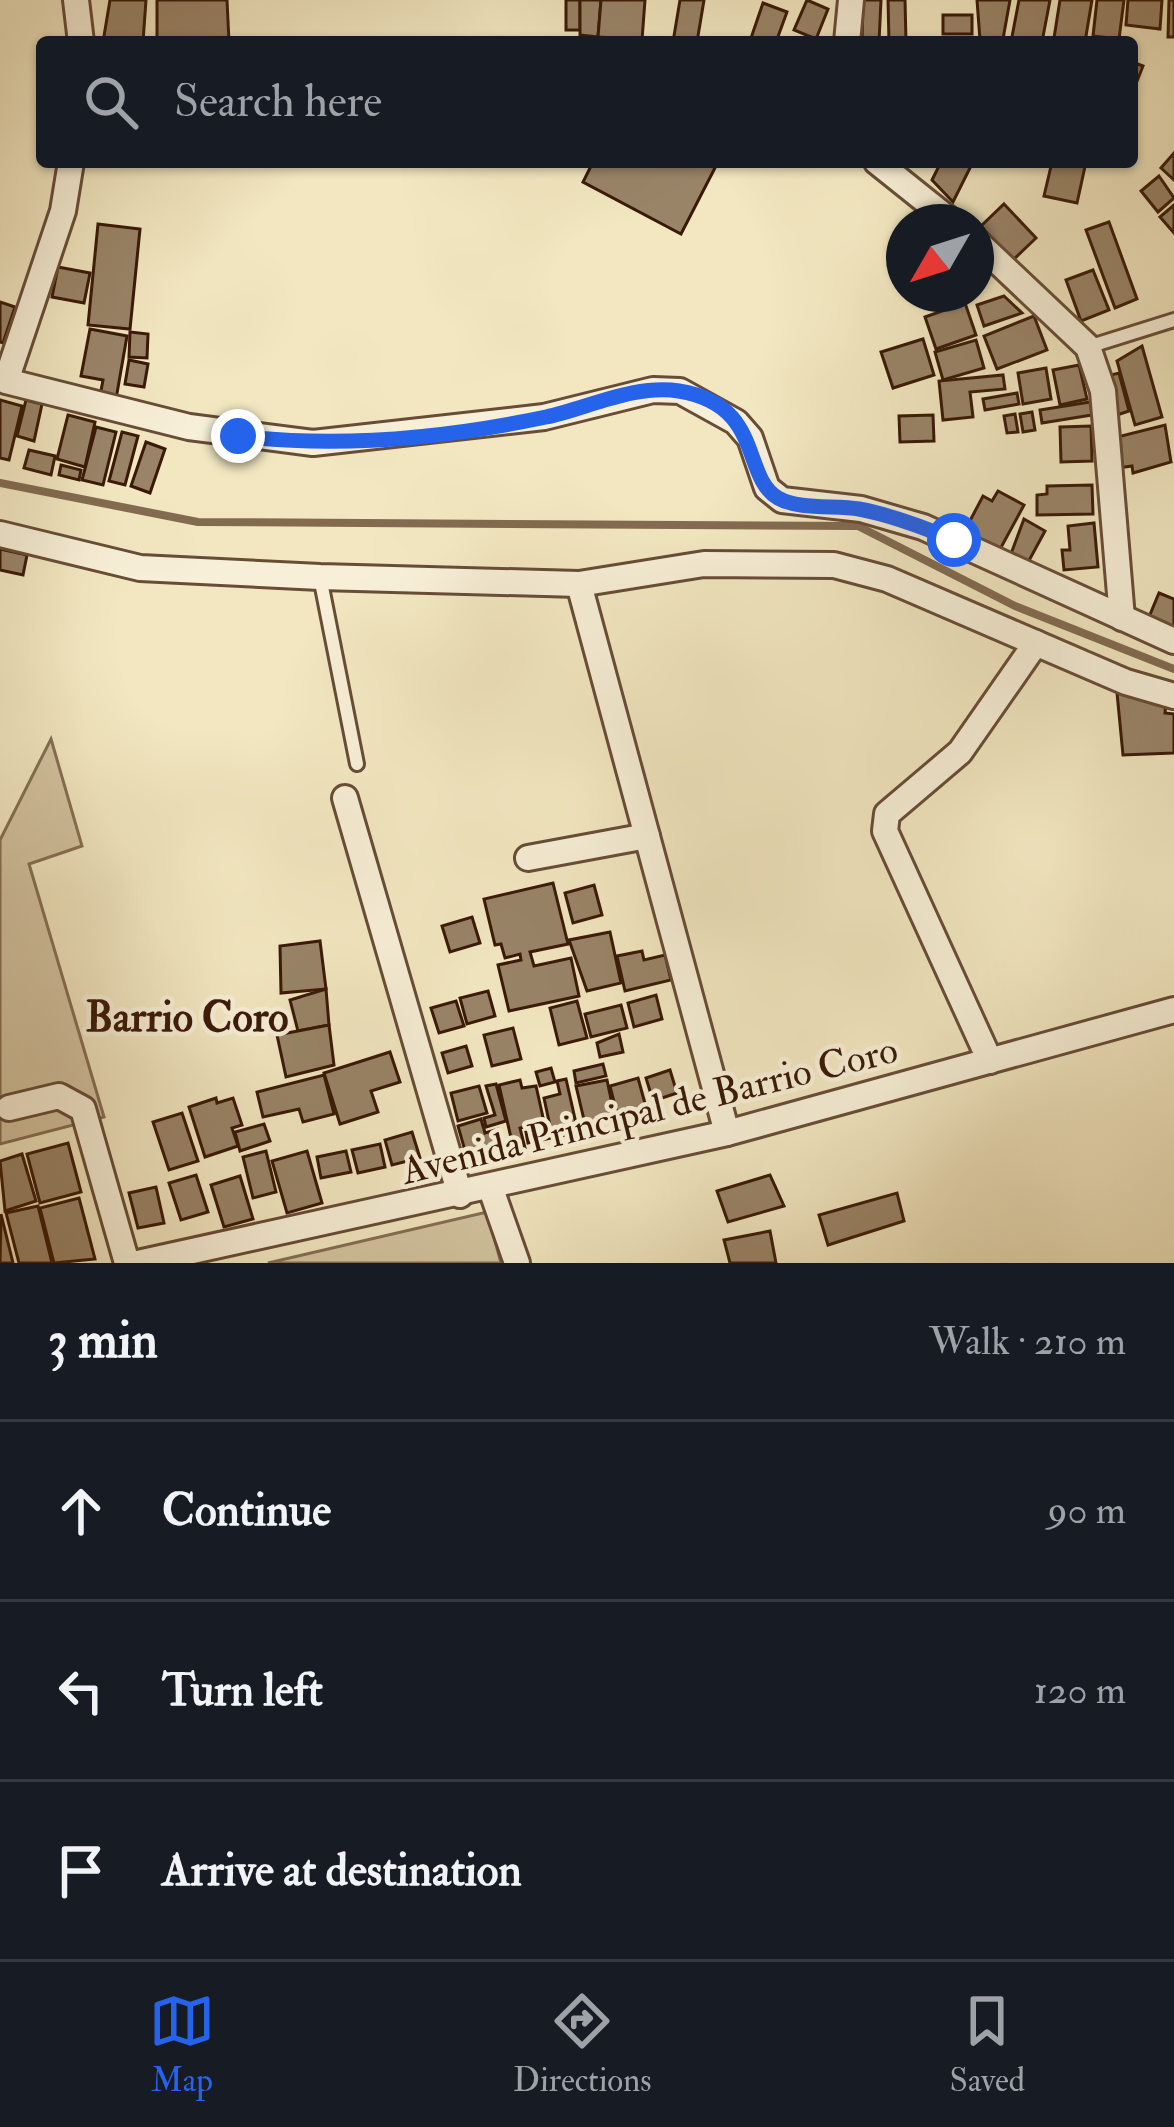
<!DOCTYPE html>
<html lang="en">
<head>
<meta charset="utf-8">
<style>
  :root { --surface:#171b24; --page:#20242c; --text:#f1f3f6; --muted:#9ea1a6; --line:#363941; --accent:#2563eb }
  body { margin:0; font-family:"IM FELL Double Pica",serif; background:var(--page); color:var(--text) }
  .compass { position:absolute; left:886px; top:204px; width:108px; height:108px; border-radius:50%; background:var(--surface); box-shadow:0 3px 9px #0004; rotate:231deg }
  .stop { position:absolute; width:36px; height:36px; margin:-27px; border:9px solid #2563eb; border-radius:50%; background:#fff }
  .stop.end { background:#2563eb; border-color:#fff; box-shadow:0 3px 12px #0008 }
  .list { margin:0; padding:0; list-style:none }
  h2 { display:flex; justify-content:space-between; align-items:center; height:156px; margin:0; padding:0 48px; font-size:51px }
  h2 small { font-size:39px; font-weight:400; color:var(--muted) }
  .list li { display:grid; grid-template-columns:78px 1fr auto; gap:36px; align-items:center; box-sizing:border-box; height:180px; padding:0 48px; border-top:3px solid var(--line) }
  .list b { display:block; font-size:45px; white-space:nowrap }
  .list em { font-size:39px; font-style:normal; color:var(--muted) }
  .icon { flex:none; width:66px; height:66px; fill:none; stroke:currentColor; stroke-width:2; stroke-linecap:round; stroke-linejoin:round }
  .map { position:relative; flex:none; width:1174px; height:1263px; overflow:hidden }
  .search { position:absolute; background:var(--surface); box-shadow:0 3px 9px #0004; left:36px; right:36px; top:36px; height:132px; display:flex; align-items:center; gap:30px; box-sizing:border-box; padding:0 42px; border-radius:12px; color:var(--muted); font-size:45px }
  .sheet { height:696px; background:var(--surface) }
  nav { display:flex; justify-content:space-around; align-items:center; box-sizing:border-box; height:168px; border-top:3px solid var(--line); background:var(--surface); font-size:33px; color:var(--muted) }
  nav a { display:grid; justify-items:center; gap:6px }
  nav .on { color:var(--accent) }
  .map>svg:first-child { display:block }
  .green { fill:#d3c4a1; stroke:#866e54; stroke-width:3 }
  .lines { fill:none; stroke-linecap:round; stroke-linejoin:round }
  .stream { stroke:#826b51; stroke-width:8 }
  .building { fill:#998468; stroke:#391907; stroke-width:3 }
  .service-casing { stroke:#674c36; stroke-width:18 }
  .minor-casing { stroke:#674c36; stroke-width:30 }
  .service { stroke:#f7efd7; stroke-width:12 }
  .minor { stroke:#f7efd7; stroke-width:24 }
  .route { stroke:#2563eb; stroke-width:15 }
  .labels { text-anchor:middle; stroke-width:9; stroke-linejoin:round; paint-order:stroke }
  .street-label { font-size:39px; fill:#391907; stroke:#f7efd7 }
  .neighbourhood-label { font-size:42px; font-weight:bold; fill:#391907; stroke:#f7efd7 }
</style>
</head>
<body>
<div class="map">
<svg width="1174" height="1263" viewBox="0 0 1174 1263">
  <rect width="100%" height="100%" fill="#f2e7c1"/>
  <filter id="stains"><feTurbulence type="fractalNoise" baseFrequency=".00167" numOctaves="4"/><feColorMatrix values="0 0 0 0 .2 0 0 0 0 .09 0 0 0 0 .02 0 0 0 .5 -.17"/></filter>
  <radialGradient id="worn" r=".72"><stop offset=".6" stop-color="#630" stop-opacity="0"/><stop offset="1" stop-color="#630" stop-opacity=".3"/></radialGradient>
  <g class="green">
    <polygon points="51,739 82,846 29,864 104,1117 0,1144 0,840"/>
    <polygon points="487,1212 501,1263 268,1263"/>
  </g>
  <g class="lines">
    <polyline class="stream" points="0,483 198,522 858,526 1015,606 1174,669"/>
  </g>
  <g class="building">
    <polygon points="110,0 146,0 143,42 103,42"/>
    <polygon points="157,0 227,0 229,42 157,42"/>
    <rect x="566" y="0" width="14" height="30"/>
    <polygon points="580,0 601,0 598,37 580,35"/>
    <polygon points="601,0 645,0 642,40 598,37"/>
    <polygon points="680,0 704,0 697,42 673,42"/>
    <polygon points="807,0 828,9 816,39 794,30"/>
    <polygon points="863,0 881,0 879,42 862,42"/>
    <polygon points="888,0 905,0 906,42 889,42"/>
    <polygon points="977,0 1010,0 1003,39 980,40"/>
    <polygon points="1019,0 1050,0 1042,42 1011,42"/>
    <polygon points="1060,0 1092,0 1085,42 1054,38"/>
    <polygon points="1097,0 1124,0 1119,39 1093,36"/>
    <polygon points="1128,0 1162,0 1160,29 1126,25"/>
    <polygon points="1169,0 1174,0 1174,37 1168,37"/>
    <polygon points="763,3 787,12 776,42 751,38"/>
    <rect x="943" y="15" width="29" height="19"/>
    <polygon points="1132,62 1143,66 1132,94"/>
    <polygon points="1174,153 1174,180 1161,168"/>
    <polygon points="593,162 718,162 681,234 583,182"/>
    <polygon points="941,162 973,162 953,202 932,180"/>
    <polygon points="1052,162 1086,162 1077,203 1044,196"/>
    <polygon points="1159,176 1174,198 1158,212 1141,191"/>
    <polygon points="1004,204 1036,238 1012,261 981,226"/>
    <polygon points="1174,205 1174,233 1160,217"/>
    <polygon points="1109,222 1137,299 1115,308 1086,230"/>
    <polygon points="98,224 140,229 130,329 88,325"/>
    <polygon points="58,267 90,273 84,303 52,297"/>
    <polygon points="1093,270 1109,310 1081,321 1066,280"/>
    <polygon points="1004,296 1022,313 984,326 977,305"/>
    <polygon points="0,302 15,307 3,343 0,342"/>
    <polygon points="965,303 976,335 936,349 925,317"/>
    <polygon points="1034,316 1047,350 997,369 984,336"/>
    <polygon points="90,329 127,336 116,399 100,396 103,380 81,376"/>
    <polygon points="130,332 148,334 147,358 129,357"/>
    <polygon points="923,339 934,375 893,388 881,352"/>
    <polygon points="976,340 984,368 943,380 935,352"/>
    <polygon points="1142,346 1162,417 1135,425 1117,361"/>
    <polygon points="129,360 148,364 144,387 125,384"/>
    <polygon points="1079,365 1087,399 1060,405 1053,370"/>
    <polygon points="1046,368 1051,399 1023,404 1018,373"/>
    <polygon points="1119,373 1129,411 1114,416 1103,377"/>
    <polygon points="1003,375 1005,389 970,392 973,417 943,420 939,381"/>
    <polygon points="1017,393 1019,404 985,410 983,399"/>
    <polygon points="0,400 22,406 9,460 0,458"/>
    <polygon points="26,400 42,404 34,441 17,436"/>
    <polygon points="1090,402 1092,415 1042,423 1040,410"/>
    <polygon points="1032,412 1035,430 1023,432 1020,414"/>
    <polygon points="1015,414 1018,432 1007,433 1004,416"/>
    <polygon points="68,415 95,422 85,467 57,459"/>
    <polygon points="933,415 934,441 900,442 899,416"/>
    <polygon points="1165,425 1171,462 1133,473 1132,466 1118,468 1113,438"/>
    <polygon points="1091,426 1092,461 1061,462 1060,427"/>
    <polygon points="96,427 116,432 103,485 82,480"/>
    <polygon points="122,432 138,436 125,485 109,481"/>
    <polygon points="146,442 165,449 150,493 131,486"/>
    <polygon points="29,450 55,456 51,475 24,468"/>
    <polygon points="61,465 81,470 79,480 59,475"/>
    <polygon points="1092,485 1093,514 1037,515 1037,495 1047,494 1047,486"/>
    <polygon points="998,491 1024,505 998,553 963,534 983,496 992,501"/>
    <polygon points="1024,519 1045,531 1025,568 1009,559"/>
    <polygon points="1094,523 1098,567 1064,570 1062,550 1070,550 1068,526"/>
    <polygon points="0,549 27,555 23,575 0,570"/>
    <polygon points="1159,593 1174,599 1174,627 1149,617"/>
    <polygon points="1117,693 1166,704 1165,713 1174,714 1174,753 1123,755"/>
    <polygon points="553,883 568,944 530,952 534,966 571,958 579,996 509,1011 498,965 521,960 520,954 505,958 501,944 495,945 484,899"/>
    <polygon points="594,885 602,915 573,923 565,893"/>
    <polygon points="472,917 480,943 450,952 442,926"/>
    <polygon points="610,932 621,983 587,991 569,940"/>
    <polygon points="320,941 326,989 281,993 280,946"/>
    <polygon points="642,951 644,960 665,955 671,980 625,991 617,956"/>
    <polygon points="326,989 329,1025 298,1031 290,1000"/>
    <polygon points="488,991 495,1016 467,1024 460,998"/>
    <polygon points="656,995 662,1019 634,1027 628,1003"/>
    <polygon points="456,1001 464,1026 439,1033 431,1008"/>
    <polygon points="577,1001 587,1038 559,1045 550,1008"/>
    <polygon points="621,1005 627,1028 591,1037 585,1014"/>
    <polygon points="329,1025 334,1065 286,1077 277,1035"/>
    <polygon points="513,1028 521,1059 492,1066 484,1035"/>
    <polygon points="619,1034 623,1052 600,1057 597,1043"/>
    <polygon points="466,1046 472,1066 448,1073 442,1053"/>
    <polygon points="390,1052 400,1082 371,1091 378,1112 340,1124 324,1073"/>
    <polygon points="603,1064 606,1076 576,1083 574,1071"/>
    <polygon points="551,1068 555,1082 540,1086 536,1072"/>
    <polygon points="670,1070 677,1093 653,1101 646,1078"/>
    <polygon points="324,1075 334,1114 303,1122 299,1109 263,1117 257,1092"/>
    <polygon points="638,1078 649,1118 620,1125 610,1086"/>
    <polygon points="566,1079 578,1132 528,1143 526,1132 550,1126 544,1098 560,1094 557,1081"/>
    <polygon points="520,1080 522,1088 536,1086 544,1122 520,1128 525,1148 514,1151 499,1085"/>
    <polygon points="607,1080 615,1118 585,1124 576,1086"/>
    <polygon points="496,1084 506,1121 486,1127 484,1118 495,1115 486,1086"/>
    <polygon points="479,1086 487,1113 458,1121 451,1093"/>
    <polygon points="216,1098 217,1103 233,1098 242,1125 232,1128 238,1146 205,1157 189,1107"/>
    <polygon points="182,1113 198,1161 169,1170 153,1122"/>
    <polygon points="481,1119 485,1133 498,1129 506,1154 469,1165 458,1126"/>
    <polygon points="264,1124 270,1141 240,1151 235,1132"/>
    <polygon points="412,1132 420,1158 392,1165 385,1140"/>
    <polygon points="68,1143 81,1192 40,1203 27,1154"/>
    <polygon points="380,1144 385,1167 358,1173 352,1150"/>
    <polygon points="266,1151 276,1192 253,1198 243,1157"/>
    <polygon points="307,1151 322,1203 287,1213 272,1161"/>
    <polygon points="346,1151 351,1172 321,1178 317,1157"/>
    <polygon points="22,1154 36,1201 5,1211 0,1161"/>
    <polygon points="196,1175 208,1212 181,1220 169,1183"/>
    <polygon points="770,1175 784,1206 728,1222 717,1191"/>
    <polygon points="240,1176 253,1219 224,1227 211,1185"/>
    <polygon points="156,1187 164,1223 138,1228 129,1193"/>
    <polygon points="897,1193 904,1221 828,1245 819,1215"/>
    <polygon points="79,1198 95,1259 54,1263 40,1208"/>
    <polygon points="38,1206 52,1263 19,1263 6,1213"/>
    <polygon points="1,1214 13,1263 0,1263"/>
    <polygon points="770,1231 776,1263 730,1263 724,1240"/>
  </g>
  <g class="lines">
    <defs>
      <g id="service">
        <polyline points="1088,347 1174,320"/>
        <polyline points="320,577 357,764"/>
      </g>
      <g id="minor">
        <polyline points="76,0 81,42"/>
        <polyline points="847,42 851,0"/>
        <polyline points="71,162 63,211 6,381 189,427 313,443 544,417 653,390 680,391 736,422 750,438 767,488 782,500 861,509 923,527 1174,641"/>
        <polyline points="877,162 952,222"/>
        <polyline points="976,241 1088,347 1103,391 1122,618"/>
        <polyline points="0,534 140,568 320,577 579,584 704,564 834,565 887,579 1126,682 1174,696"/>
        <polyline points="579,584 727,1133"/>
        <polyline points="345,798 460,1195"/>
        <polyline points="528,858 647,836"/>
        <polyline points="990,1061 885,831 887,814 960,752 1036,643"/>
        <polyline points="9,1108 59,1096 83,1109 127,1263"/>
        <polyline points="491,1189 517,1263"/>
        <polyline points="138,1263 727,1133 1174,1010"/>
      </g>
    </defs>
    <use href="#service" class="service-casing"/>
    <use href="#minor" class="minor-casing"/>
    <use href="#service" class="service"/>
    <use href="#minor" class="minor"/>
  </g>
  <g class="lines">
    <path class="route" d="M238 436C339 448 446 438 546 417 588 408 635 384 679 391 764 405 741 476 778 498 799 510 835 505 859 509 892 515 923 527 954 540"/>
  </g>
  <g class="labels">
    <g class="street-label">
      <text transform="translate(649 1109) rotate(-14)" y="14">Avenida Principal de Barrio Coro</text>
    </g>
    <g class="neighbourhood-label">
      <text x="187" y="1031">Barrio Coro</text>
    </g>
  </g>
  <rect width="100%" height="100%" filter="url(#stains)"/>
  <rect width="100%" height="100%" fill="url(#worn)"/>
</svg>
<svg class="compass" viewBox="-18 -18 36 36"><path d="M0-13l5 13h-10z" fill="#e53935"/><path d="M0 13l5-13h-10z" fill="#9ea1a6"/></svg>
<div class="stop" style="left:954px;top:540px"></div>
<div class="stop end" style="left:238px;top:436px"></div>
<div class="search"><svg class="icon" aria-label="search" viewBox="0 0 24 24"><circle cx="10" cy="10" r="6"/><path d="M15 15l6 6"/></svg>Search here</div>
</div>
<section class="sheet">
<h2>3 min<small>Walk · 210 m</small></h2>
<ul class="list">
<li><svg class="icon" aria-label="ahead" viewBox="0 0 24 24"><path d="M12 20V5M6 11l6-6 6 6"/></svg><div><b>Continue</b></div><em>90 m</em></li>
<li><svg class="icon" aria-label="left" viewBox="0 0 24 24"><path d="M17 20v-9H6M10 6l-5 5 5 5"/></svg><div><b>Turn left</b></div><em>120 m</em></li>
<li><svg class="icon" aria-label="arrive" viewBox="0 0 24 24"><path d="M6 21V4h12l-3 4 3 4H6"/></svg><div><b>Arrive at destination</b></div></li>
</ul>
</section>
<nav>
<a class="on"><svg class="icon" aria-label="map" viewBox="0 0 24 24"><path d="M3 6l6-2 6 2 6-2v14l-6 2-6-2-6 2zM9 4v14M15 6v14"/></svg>Map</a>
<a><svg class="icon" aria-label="directions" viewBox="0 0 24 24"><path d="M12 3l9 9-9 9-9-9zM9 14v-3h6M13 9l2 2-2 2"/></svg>Directions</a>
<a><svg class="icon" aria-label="saved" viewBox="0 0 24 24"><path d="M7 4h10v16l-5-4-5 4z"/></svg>Saved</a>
</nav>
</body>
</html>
